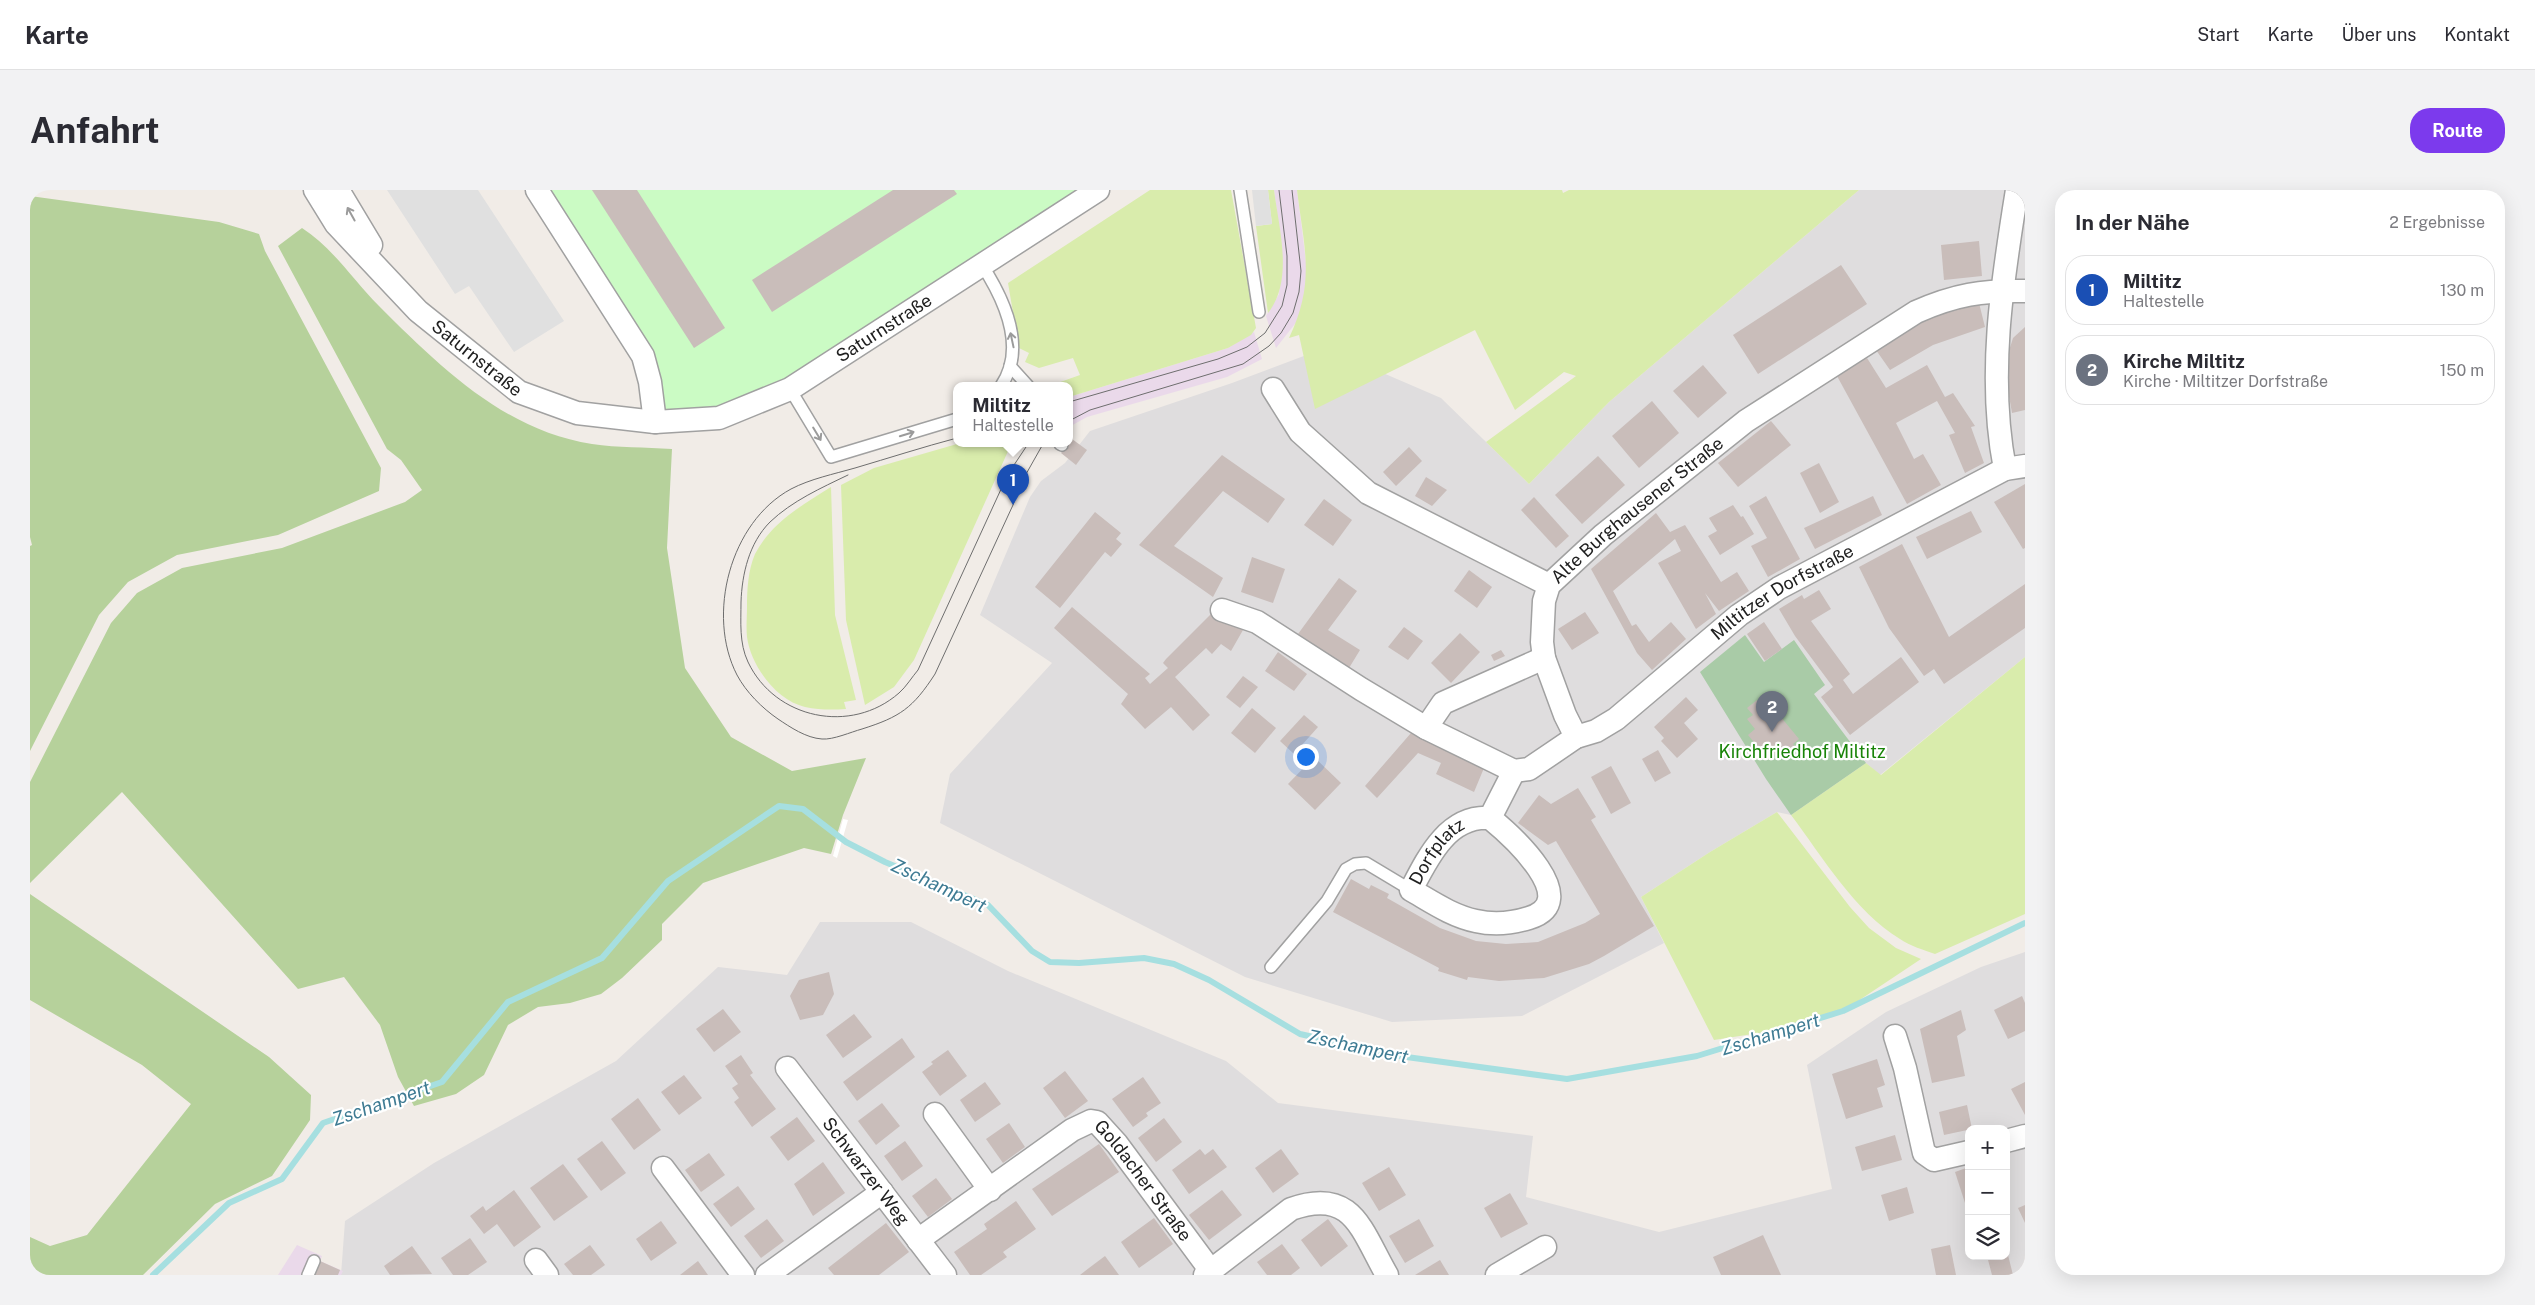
<!DOCTYPE html>
<html lang="de">
<head>
<meta charset="utf-8">
<style>
  :root { --surface:#fff; --page:#f2f2f3; --text:#2b2b33; --muted:#7c7c81; --line:#e1e1e2; --accent:#7c3aed }
  body { margin:0; font-family:"Public Sans",sans-serif; background:var(--page); color:var(--text) }
  .controls { position:absolute; right:15px; bottom:15px; display:grid; overflow:hidden; border-radius:10px; box-shadow:0 5px 20px #0002 }
  .controls button { width:45px; height:45px; display:grid; place-items:center; padding:0; border:0; border-bottom:1px solid var(--line); background:var(--surface); color:var(--text); font:25px sans-serif }
  .you { position:absolute; left:1275px; top:566px; width:18px; height:18px; margin:-12px; border:4px solid #fff; border-radius:50%; background:#1a73e8; box-shadow:0 0 0 8px #1a73e833 }
  .badge { display:grid; place-items:center; width:32px; height:32px; border-radius:50%; background:var(--accent); color:#fff; font-size:16px; font-weight:700 }
  .pin { position:absolute; translate:-50% -41px; filter:drop-shadow(0 1px 2px #0008) }
  .pin::after { content:''; position:absolute; top:26px; width:18px; height:15px; background:inherit; clip-path:polygon(0 0,100% 0,50% 100%) }
  .popup { position:absolute; left:923px; top:192px; width:120px; height:65px; box-sizing:border-box; display:grid; place-content:center; border-radius:10px; background:var(--surface); filter:drop-shadow(0 1px 4px #0005); font-size:16px; white-space:nowrap; color:var(--muted) }
  .popup b { font-size:19px; color:var(--text) }
  .popup::after { content:''; position:absolute; left:50%; top:100%; margin-left:-10px; border:10px solid transparent; border-top-color:var(--surface) }
  .list { margin:0; padding:0; list-style:none }
  h2 { display:flex; justify-content:space-between; align-items:center; height:65px; margin:0; padding:0 20px; font-size:21px }
  h2 small { font-size:16px; font-weight:400; color:var(--muted) }
  .list li { display:grid; grid-template-columns:32px 1fr auto; gap:15px; align-items:center; box-sizing:border-box; height:70px; margin:0 10px 10px; padding:0 10px; border:1px solid var(--line); border-radius:20px }
  .list b { display:block; font-size:19px; white-space:nowrap }
  .list p { margin:0; font-size:16px; white-space:nowrap; color:var(--muted) }
  .list em { font-size:16px; font-style:normal; color:var(--muted) }
  .icon { flex:none; width:28px; height:28px; fill:none; stroke:currentColor; stroke-width:2; stroke-linecap:round; stroke-linejoin:round }
  .map { position:relative; flex:none; width:1995px; height:1085px; overflow:hidden; border-radius:20px }
  header { display:flex; align-items:center; gap:30px; box-sizing:border-box; height:70px; padding:0 25px; background:var(--surface); border-bottom:1px solid var(--line) }
  header strong { font-size:24px }
  nav { display:flex; gap:28px; margin-inline-start:auto; font-size:18px }
  .intro { display:flex; align-items:center; justify-content:space-between; box-sizing:border-box; height:120px; padding:0 30px }
  h1 { margin:0; font-size:35px }
  .button { padding:12px 22px; border-radius:20px; background:var(--accent); color:#fff; font-size:18px; font-weight:700 }
  main { display:flex; gap:30px; padding:0 30px }
  aside { flex:1; background:var(--surface); border-radius:20px; box-shadow:0 5px 20px #0002 }
  .map>svg:first-child { display:block }
  .residential { fill:#dfddde; fill-rule:evenodd }
  .industrial { fill:#ead9ea }
  .grass { fill:#d9ecac }
  .forest { fill:#b6d19b }
  .cemetery { fill:#a9cba7 }
  .park { fill:#cbfbc4 }
  .parking { fill:#e0e0e0 }
  .pier { fill:#fff }
  .lines { fill:none; stroke-linecap:round; stroke-linejoin:round }
  .stream { stroke:#a6dfe0; stroke-width:6 }
  .building { fill:#c9bdba }
  .lane-casing { stroke:#a1a1a1; stroke-width:14 }
  .street-casing { stroke:#a1a1a1; stroke-width:25 }
  .lane { stroke:#fff; stroke-width:11 }
  .street { stroke:#fff; stroke-width:22 }
  .tram { stroke:#6e6e6e; stroke-width:1 }
  .oneway { stroke:#9b9b9b }
  .labels { text-anchor:middle; stroke-width:4.5; stroke-linejoin:round; paint-order:stroke }
  .street-label { font-size:18px; fill:#202020; stroke:#fff }
  .park-label { font-size:18px; fill:#198409; stroke:#fff }
  .water-label { font-size:19px; font-style:italic; fill:#3e7b93; stroke:#fff }
</style>
</head>
<body>
<header>
<strong>Karte</strong>
<nav><a>Start</a><a>Karte</a><a>Über uns</a><a>Kontakt</a></nav>
</header>
<div class="intro"><h1>Anfahrt</h1><a class="button">Route</a></div>
<main>
<div class="map">
<svg width="1995" height="1085" viewBox="0 0 1995 1085">
  <rect width="100%" height="100%" fill="#f1ece7"/>
  <g class="residential">
    <polygon points="1829,0 1995,0 1995,467 1850,585 1836,573 1761,625 1747,622 1680,662 1611,707 1634,753 1492,826 1362,832 1215,787 910,633 920,584 1022,473 950,425 1000,307 1011,291 1035,273 1060,241 1202,193 1295,158 1411,208 1499,294 1579,212"/>
    <path d="M790 732H881L978 781 1196 871 1248 913 1503 946 1496 1007 1629 1042 1802 999 1777 875 1856 822 1951 777 1995 762V1085H311L315 1031 404 973 586 871 688 777 757 785ZM1939 939H1976V1066H1939Z"/>
  </g>
  <g class="industrial">
    <polygon points="1244,0 1267,0 1276,72 1276,103 1268,130 1246,158 1236,126 1249,104 1252,62"/>
    <polygon points="1224,142 1232,169 1197,187 1057,227 1039,237 1039,207 1198,158"/>
    <polygon points="267,1055 292,1066 290,1071 313,1081 311,1085 248,1085"/>
  </g>
  <g class="grass">
    <polygon points="1120,0 1201,0 1226,138 1221,145 1198,158 1039,207 1039,196 1019,196 1050,185 1043,168 1009,178 995,172 999,163 989,158 978,93"/>
    <path d="M1238 0H1244C1249 39 1264 90 1238 123L1226 36 1242 34Z"/>
    <path d="M1267 0H1532L1533 3 1539 0H1829L1579 212 1499 294 1456 252 1546 186 1534 182 1485 220 1445 140 1285 219 1269 145 1259 148C1286 92 1274 58 1267 0Z"/>
    <polygon points="927,254 977,254 979,259 884,470 864,497 835,515 816,430 811,295 844,278"/>
    <path d="M801 297 805 425 826 510 814 512 816 519C802 520 789 520 775 517 746 510 721 476 717 447 716 437 717 426 717 417 717 400 718 380 725 364 741 333 772 315 801 297Z"/>
    <path d="M1995 467V724L1905 764C1894 760 1880 756 1870 749 1825 722 1792 666 1761 625L1836 573 1851 585Z"/>
    <polygon points="1747,622 1820,717 1839,738 1866,758 1891,769 1813,821 1755,839 1684,850 1611,707 1680,662"/>
  </g>
  <g class="forest">
    <polygon points="0,6 189,32 229,44 235,61 351,278 349,301 248,345 147,365 98,392 69,425 0,561 0,356 2,355 0,347"/>
    <path d="M272 38C303 58 323 90 349 116 409 176 475 241 562 254 588 258 615 257 642 259L637 358 655 478 701 547 762 581 836 568 813 625 801 664 774 658 673 693 632 734V750L592 788 571 804 540 813 508 817 478 835 454 885 426 904 384 916 368 887 350 835 314 787 268 799 92 602 0 693V592L81 433 107 403 152 378 252 358 375 312 392 300 371 270 357 259 248 56Z"/>
    <polygon points="0,704 239,867 281,905 280,930 242,986 185,1014 113,1085 0,1085 0,1047 20,1056 57,1045 161,914 112,875 0,810"/>
  </g>
  <polygon class="cemetery" points="1715,445 1734,472 1764,450 1795,495 1784,504 1836,573 1761,625 1736,589 1670,482"/>
  <polygon class="park" points="507,0 1068,0 760,199 689,228 625,232 613,166"/>
  <g class="parking">
    <polygon points="357,0 448,0 534,131 484,162 439,96 425,104"/>
    <polygon points="1222,0 1238,0 1242,34 1226,36"/>
  </g>
  <polygon class="pier" points="813,629 818,630 807,668 803,666"/>
  <g class="lines">
    <polyline class="stream" points="123,1085 199,1013 252,989 293,933 412,892 478,812 572,768 638,691 749,616 773,619 816,652 855,672 958,715 1002,761 1020,772 1049,773 1114,768 1144,774 1179,790 1270,844 1362,865 1537,889 1667,866 1813,821 1995,733"/>
  </g>
  <g class="building">
    <polygon points="562,0 607,0 695,138 664,158"/>
    <polygon points="863,0 924,0 927,4 742,122 722,90"/>
    <polygon points="1949,51 1952,86 1914,90 1911,55"/>
    <polygon points="1811,75 1837,114 1728,184 1703,145"/>
    <polygon points="1949,113 1955,137 1903,155 1860,180 1846,160 1890,131"/>
    <polygon points="1995,137 1995,220 1982,223 1974,177 1983,148"/>
    <polygon points="1837,168 1856,198 1897,175 1915,207 1923,203 1945,236 1941,237 1954,273 1935,283 1919,245 1925,243 1907,211 1866,233 1884,269 1893,264 1911,295 1877,314 1807,186"/>
    <polygon points="1673,175 1697,203 1668,228 1643,201"/>
    <polygon points="1622,211 1649,243 1609,278 1582,246"/>
    <polygon points="1741,231 1761,255 1708,297 1688,273"/>
    <polygon points="1042,249 1057,260 1046,275 1031,263"/>
    <polygon points="1379,257 1392,271 1366,296 1353,282"/>
    <polygon points="1192,265 1255,309 1238,333 1193,301 1144,356 1193,388 1183,407 1109,355"/>
    <polygon points="1568,266 1595,295 1552,334 1525,305"/>
    <polygon points="1789,273 1809,312 1790,323 1770,283"/>
    <polygon points="1396,287 1417,300 1402,316 1385,306"/>
    <polygon points="1995,294 1995,358 1993,359 1964,312"/>
    <polygon points="1736,306 1770,369 1738,387 1721,356 1737,348 1719,316"/>
    <polygon points="1843,306 1852,325 1785,359 1774,338"/>
    <polygon points="1504,307 1539,346 1526,358 1491,320"/>
    <polygon points="1294,309 1322,330 1303,356 1274,335"/>
    <polygon points="1703,315 1711,327 1713,326 1724,344 1690,365 1678,346 1687,341 1679,328"/>
    <polygon points="1941,321 1952,342 1897,369 1886,347"/>
    <polygon points="1065,322 1091,343 1086,349 1092,354 1081,367 1075,362 1030,418 1005,397"/>
    <polygon points="1626,323 1640,342 1655,335 1691,392 1707,382 1719,401 1689,421 1675,403 1686,424 1666,439 1628,373 1651,361 1645,349 1583,401 1602,436 1606,434 1619,452 1641,432 1656,449 1622,480 1607,463 1561,379"/>
    <polygon points="1872,354 1919,447 1995,394 1995,438 1914,494 1904,479 1894,486 1859,438 1829,377"/>
    <polygon points="1222,367 1255,379 1243,413 1211,402"/>
    <polygon points="1439,380 1462,397 1447,418 1424,401"/>
    <polygon points="1309,388 1327,401 1298,440 1330,460 1319,478 1268,444"/>
    <polygon points="1789,400 1801,419 1781,431 1820,484 1813,490 1823,504 1871,467 1889,492 1820,545 1791,507 1803,497 1765,446 1749,419 1772,405 1774,409"/>
    <polygon points="1042,417 1120,484 1115,488 1120,494 1138,478 1133,473 1136,469 1183,422 1213,440 1201,461 1191,454 1182,464 1176,458 1145,487 1180,525 1163,541 1141,517 1115,539 1091,514 1098,504 1024,438"/>
    <polygon points="1555,422 1569,443 1542,460 1528,439"/>
    <polygon points="1734,432 1752,459 1735,471 1717,444"/>
    <polygon points="1374,437 1393,451 1378,470 1358,457"/>
    <polygon points="1430,443 1450,462 1421,493 1401,473"/>
    <polygon points="1471,460 1475,466 1464,471 1461,465"/>
    <polygon points="1248,462 1277,484 1264,501 1235,481"/>
    <polygon points="1213,486 1228,497 1210,518 1196,507"/>
    <polygon points="1656,507 1668,520 1654,533 1668,549 1647,568 1631,551 1634,548 1624,537"/>
    <polygon points="1727,510 1731,515 1737,510 1769,549 1763,554 1767,559 1759,566 1756,562 1753,565 1749,561 1739,570 1718,545 1725,539 1717,529 1723,525 1717,518"/>
    <polygon points="1222,518 1246,538 1225,563 1201,543"/>
    <polygon points="1274,525 1288,537 1264,564 1250,551"/>
    <polygon points="1381,543 1454,578 1444,602 1406,584 1411,573 1388,563 1347,608 1335,596"/>
    <polygon points="1628,560 1641,583 1625,592 1612,569"/>
    <polygon points="1284,567 1311,593 1285,620 1258,594"/>
    <polygon points="1581,576 1601,613 1581,624 1561,587"/>
    <polygon points="1548,598 1566,627 1561,630 1624,736 1574,766 1559,774 1514,788 1469,791 1438,787 1437,790 1408,781 1409,778 1303,722 1321,689 1339,699 1341,695 1359,704 1357,708 1410,738 1446,751 1476,754 1508,752 1555,733 1570,724 1526,651 1518,655 1488,633 1509,605 1521,614"/>
    <polygon points="799,782 804,804 793,825 770,830 760,806 769,790"/>
    <polygon points="1992,806 1995,813 1995,841 1978,849 1964,820"/>
    <polygon points="693,819 711,842 684,862 666,839"/>
    <polygon points="1931,820 1936,840 1927,846 1935,886 1902,893 1890,839"/>
    <polygon points="824,824 842,847 813,868 796,845"/>
    <polygon points="872,848 885,867 827,911 813,892"/>
    <polygon points="918,860 937,886 910,906 892,882 903,874 901,872"/>
    <polygon points="711,865 723,883 720,885 746,919 722,937 704,912 709,908 702,898 708,894 695,876"/>
    <polygon points="1847,869 1855,895 1847,898 1853,917 1816,929 1802,884"/>
    <polygon points="1035,881 1058,911 1035,928 1013,898"/>
    <polygon points="654,885 672,908 649,925 631,902"/>
    <polygon points="1113,887 1131,913 1116,923 1118,926 1103,937 1082,909"/>
    <polygon points="955,892 971,914 945,932 930,910"/>
    <polygon points="1995,892 1995,925 1981,899"/>
    <polygon points="608,908 631,940 604,960 581,929"/>
    <polygon points="852,913 870,936 846,955 828,931"/>
    <polygon points="1937,915 1942,939 1914,945 1909,922"/>
    <polygon points="767,927 785,951 758,971 740,947"/>
    <polygon points="1134,928 1152,952 1126,972 1108,948"/>
    <polygon points="979,933 995,957 973,973 956,949"/>
    <polygon points="1865,945 1872,970 1832,981 1825,957"/>
    <polygon points="572,951 596,983 571,1001 547,969"/>
    <polygon points="875,951 893,976 872,991 854,966"/>
    <polygon points="1069,954 1089,982 1022,1026 1002,999"/>
    <polygon points="1170,959 1175,965 1183,959 1197,977 1159,1004 1142,980"/>
    <polygon points="1251,959 1269,984 1243,1003 1225,978"/>
    <polygon points="679,963 695,985 671,1002 655,980"/>
    <polygon points="793,972 815,1003 783,1026 764,994"/>
    <polygon points="533,974 558,1007 524,1031 500,998"/>
    <polygon points="1359,977 1376,1005 1349,1021 1332,993"/>
    <polygon points="1939,977 1939,1012 1935,1013 1925,982"/>
    <polygon points="906,988 922,1009 898,1027 882,1006"/>
    <polygon points="708,996 725,1019 701,1037 683,1014"/>
    <polygon points="1877,997 1884,1023 1859,1031 1851,1005"/>
    <polygon points="484,1000 511,1037 484,1057 467,1034 454,1044 440,1026 453,1016 456,1021"/>
    <polygon points="1192,1000 1212,1025 1179,1050 1159,1025"/>
    <polygon points="1480,1003 1498,1034 1471,1048 1454,1018"/>
    <polygon points="986,1011 1006,1039 973,1062 977,1067 951,1085 940,1085 924,1062 957,1039 954,1034"/>
    <polygon points="1995,1015 1995,1033 1988,1018"/>
    <polygon points="1124,1028 1143,1054 1109,1078 1091,1052"/>
    <polygon points="737,1029 754,1051 731,1068 714,1046"/>
    <polygon points="1298,1029 1318,1056 1291,1077 1271,1050"/>
    <polygon points="1389,1029 1404,1056 1375,1073 1359,1046"/>
    <polygon points="631,1031 647,1053 621,1071 606,1049"/>
    <polygon points="856,1033 879,1062 849,1085 804,1085 798,1078"/>
    <polygon points="1733,1045 1751,1085 1691,1085 1683,1067"/>
    <polygon points="440,1048 457,1072 438,1085 423,1085 411,1068"/>
    <polygon points="1252,1054 1270,1078 1261,1085 1237,1085 1227,1072"/>
    <polygon points="560,1055 575,1075 561,1085 543,1085 534,1074"/>
    <polygon points="1920,1055 1926,1085 1906,1085 1901,1059"/>
    <polygon points="382,1056 402,1084 360,1085 354,1076"/>
    <polygon points="1977,1061 1983,1085 1962,1085 1957,1066 1976,1066"/>
    <polygon points="1075,1066 1089,1085 1050,1085 1059,1078"/>
    <polygon points="1410,1070 1419,1085 1385,1085"/>
    <polygon points="290,1071 310,1080 308,1085 284,1085"/>
    <polygon points="668,1071 678,1085 650,1085"/>
  </g>
  <g class="lines">
    <defs>
      <g id="lane">
        <polyline points="1210,0 1229,122"/>
        <path d="M952 75C974 109 997 158 971 196"/>
        <polyline points="980,176 998,196"/>
        <polyline points="760,199 801,267 927,229"/>
        <polyline points="1030,254 1032,255"/>
        <polyline points="1241,777 1297,711 1316,679 1325,674 1336,673 1381,700"/>
        <polyline points="278,1085 284,1071"/>
      </g>
      <g id="street">
        <path id="s1" d="M285 0 306 34 388 121 489 202 547 223 625 232 689 228 760 199 1068 0"/>
        <polyline points="308,0 341,55"/>
        <polyline points="507,0 613,166 620,192 625,232"/>
        <polyline points="1243,199 1270,242 1338,303 1519,395"/>
        <polyline points="1975,279 1995,276"/>
        <polyline points="1192,420 1227,432 1331,499 1396,538"/>
        <path id="s2" d="M1514 468 1413 513 1396 538 1484 581 1499 579 1546 547 1566 541 1586 529 1709 425 1749 398 1975 279C1957 187 1972 92 1987 0"/>
        <path id="s3" d="M1546 547 1535 525 1514 468 1512 452 1514 411 1519 395 1573 345 1716 231 1886 122C1924 105 1953 100 1995 101"/>
        <path id="s4" d="M1460 628C1482 646 1554 711 1499 728 1483 733 1463 735 1446 731 1422 726 1402 712 1381 700 1398 667 1418 625 1460 628L1484 581"/>
        <polyline points="1865,846 1875,878 1894,963 1904,970 1939,962"/>
        <path id="s5" d="M757 878 915 1085"/>
        <polyline points="905,924 960,1000"/>
        <polyline points="1976,951 1995,946"/>
        <polyline points="633,978 713,1085"/>
        <path id="s6" d="M888 1050 1042 940 1061 931 1067 932 1087 954 1181 1081"/>
        <polyline points="506,1070 517,1085"/>
        <polyline points="737,1085 852,1002"/>
        <path d="M1175 1085 1261 1019C1323 997 1331 1040 1357 1085"/>
        <polyline points="1467,1085 1515,1057"/>
      </g>
    </defs>
    <use href="#lane" class="lane-casing"/>
    <use href="#street" class="street-casing"/>
    <use href="#lane" class="lane"/>
    <use href="#street" class="street"/>
    <g class="tram">
      <polyline points="1039,212 1188,169 1217,157 1235,143 1252,116 1257,95 1257,66 1249,0"/>
      <polyline points="1039,231 1060,220 1213,174 1239,156 1251,143 1263,123 1269,102 1271,81 1262,0"/>
      <path d="M927 248C893 257 859 268 825 278 804 284 780 289 761 299 700 332 676 425 707 485 716 502 732 518 748 529 760 537 776 548 792 549 803 550 821 542 832 539 870 527 883 518 905 484L983 315 991 293 1013 254"/>
      <path d="M818 285C791 298 762 311 740 332 719 353 712 384 711 412 711 432 709 453 718 472 745 529 821 545 869 503 876 497 882 487 888 480L978 284 998 254"/>
    </g>
  </g>
  <defs><path id="oneway-shaft" d="M-6 0H5M1.5-3L5.5 0L1.5 3" fill="none" stroke-width="1.6" stroke-linecap="round" stroke-linejoin="round" transform="scale(1.25)"/></defs>
  <g class="oneway">
    <use href="#oneway-shaft" transform="translate(321 24) rotate(-119)"/>
    <use href="#oneway-shaft" transform="translate(982 150) rotate(-102)"/>
    <use href="#oneway-shaft" transform="translate(787 244) rotate(59)"/>
    <use href="#oneway-shaft" transform="translate(877 244) rotate(-17)"/>
  </g>
  <g class="labels">
    <g class="street-label">
      <text dy="6" stroke="none"><textPath href="#s1" startOffset="682">Saturnstraße</textPath></text>
      <text dy="6" stroke="none"><textPath href="#s1" startOffset="235">Saturnstraße</textPath></text>
      <text dy="6" stroke="none"><textPath href="#s3" startOffset="275">Alte Burghausener Straße</textPath></text>
      <text dy="6" stroke="none"><textPath href="#s2" startOffset="565">Miltitzer Dorfstraße</textPath></text>
      <text dy="6" stroke="none"><textPath href="#s4" startOffset="305">Dorfplatz</textPath></text>
      <text dy="6" stroke="none"><textPath href="#s5" startOffset="130">Schwarzer Weg</textPath></text>
      <text dy="6" stroke="none"><textPath href="#s6" startOffset="291">Goldacher Straße</textPath></text>
    </g>
    <g class="park-label">
      <text x="1772" y="568">Kirchfriedhof Miltitz</text>
    </g>
    <g class="water-label">
      <text transform="translate(909 695) rotate(25)" y="7">Zschampert</text>
      <text transform="translate(1740 844) rotate(-17)" y="7">Zschampert</text>
      <text transform="translate(1328 856) rotate(12)" y="7">Zschampert</text>
      <text transform="translate(351 913) rotate(-19)" y="7">Zschampert</text>
    </g>
  </g>
</svg>
<div class="controls">
<button>+</button>
<button>−</button>
<button><svg class="icon" aria-label="layers" viewBox="0 0 24 24"><path d="M12 4l9 5-9 5-9-5zM3 14l9 5 9-5"/></svg></button>
</div>
<div class="you"></div>
<div class="pin badge" style="left:983px;top:315px;background:#1a4fb4">1</div>
<div class="popup"><b>Miltitz</b>Haltestelle</div>
<div class="pin badge" style="left:1742px;top:542px;background:#6b7280">2</div>
</div>
<aside>
<h2>In der Nähe<small>2 Ergebnisse</small></h2>
<ul class="list">
<li><span class="badge" style="background:#1a4fb4">1</span><div><b>Miltitz</b><p>Haltestelle</p></div><em>130 m</em></li>
<li><span class="badge" style="background:#6b7280">2</span><div><b>Kirche Miltitz</b><p>Kirche · Miltitzer Dorfstraße</p></div><em>150 m</em></li>
</ul>
</aside>
</main>
</body>
</html>
